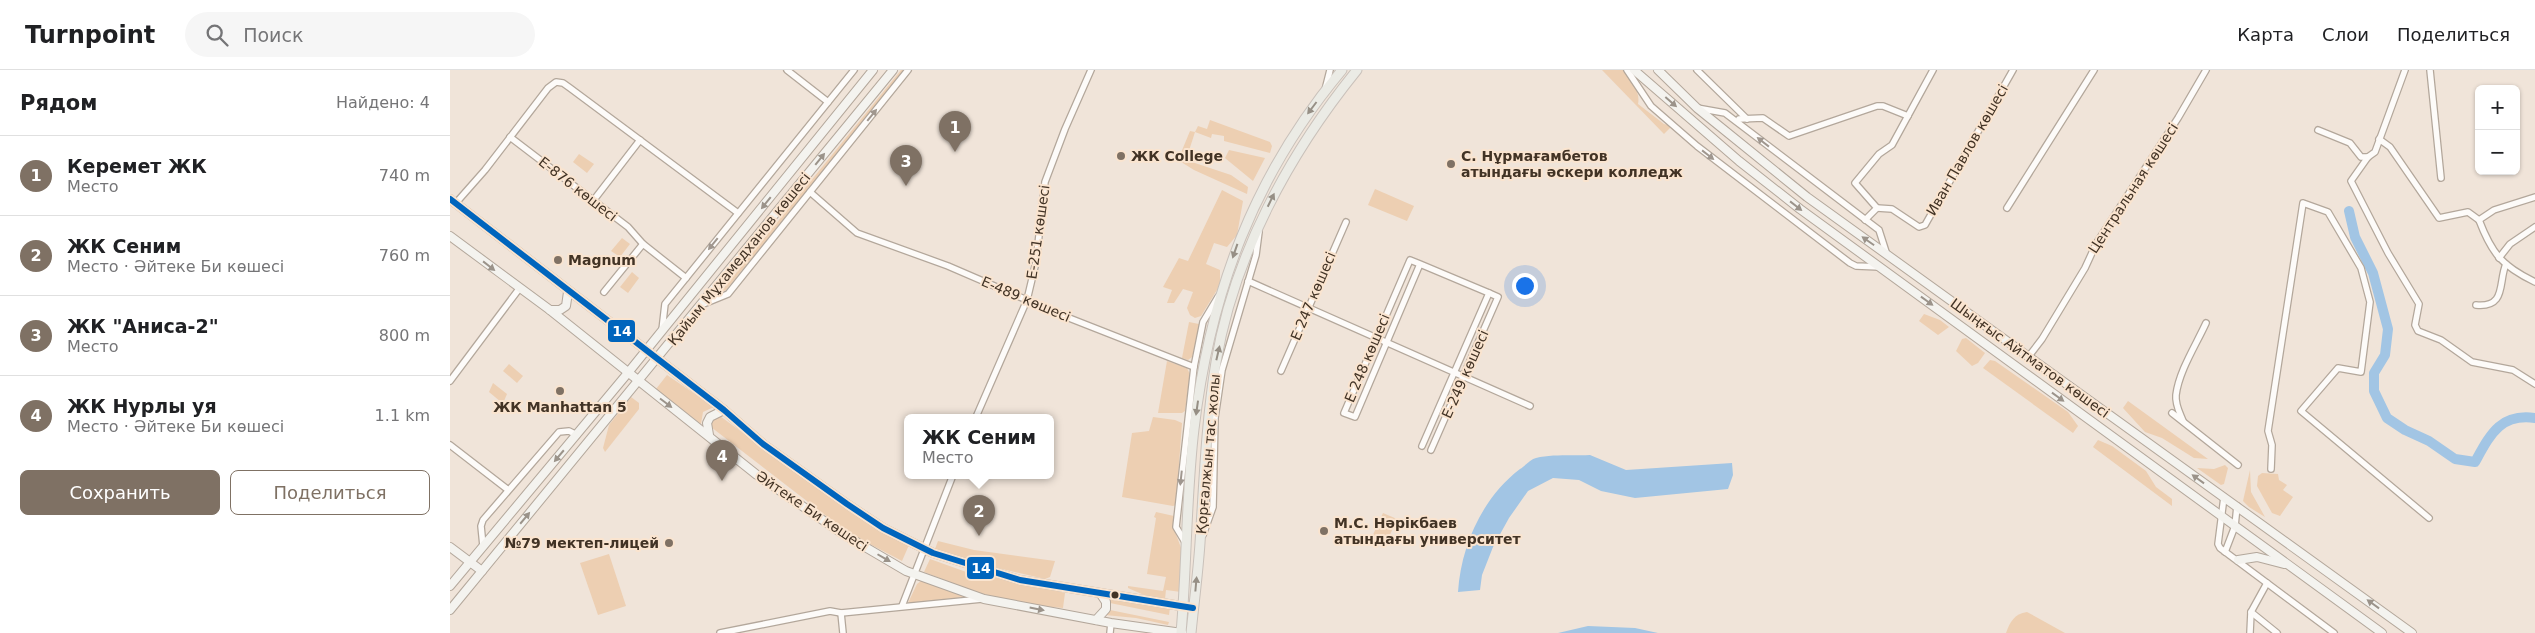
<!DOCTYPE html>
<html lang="ru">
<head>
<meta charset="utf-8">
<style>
  :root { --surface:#fff; --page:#f6f6f6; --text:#202124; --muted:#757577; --line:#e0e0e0; --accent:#7f7164 }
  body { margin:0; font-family:"DejaVu Sans",sans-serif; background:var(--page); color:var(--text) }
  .controls { position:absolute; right:15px; top:15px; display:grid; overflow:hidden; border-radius:8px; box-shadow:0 1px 4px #0004 }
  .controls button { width:45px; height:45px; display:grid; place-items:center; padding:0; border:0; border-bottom:1px solid var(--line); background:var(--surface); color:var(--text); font:25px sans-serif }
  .you { position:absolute; left:1074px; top:215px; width:18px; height:18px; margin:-12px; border:4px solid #fff; border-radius:50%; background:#1a73e8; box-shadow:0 0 0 8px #1a73e833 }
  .badge { display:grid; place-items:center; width:32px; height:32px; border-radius:50%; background:var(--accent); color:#fff; font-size:16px; font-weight:700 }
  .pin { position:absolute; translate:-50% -41px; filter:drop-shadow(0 1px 2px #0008) }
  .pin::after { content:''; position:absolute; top:26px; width:18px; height:15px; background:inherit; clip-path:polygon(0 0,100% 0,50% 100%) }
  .popup { position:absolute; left:454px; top:344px; width:150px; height:65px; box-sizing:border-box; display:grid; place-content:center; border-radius:8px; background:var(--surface); filter:drop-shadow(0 1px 4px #0005); font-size:16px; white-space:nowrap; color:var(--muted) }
  .popup b { font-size:19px; color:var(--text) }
  .popup::after { content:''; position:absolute; left:50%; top:100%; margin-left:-10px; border:10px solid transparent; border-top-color:var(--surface) }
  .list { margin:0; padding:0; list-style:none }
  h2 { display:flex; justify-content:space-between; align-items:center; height:65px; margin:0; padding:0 20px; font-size:21px }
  h2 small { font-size:16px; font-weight:400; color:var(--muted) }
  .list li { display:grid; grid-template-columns:32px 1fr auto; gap:15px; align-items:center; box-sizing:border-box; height:80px; padding:0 20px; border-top:1px solid var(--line) }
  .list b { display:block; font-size:19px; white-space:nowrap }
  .list p { margin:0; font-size:16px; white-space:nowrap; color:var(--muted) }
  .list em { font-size:16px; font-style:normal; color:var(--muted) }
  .actions { display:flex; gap:10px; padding:15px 20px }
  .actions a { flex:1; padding:11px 0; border:1px solid var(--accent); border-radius:8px; text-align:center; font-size:18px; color:var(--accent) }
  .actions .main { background:var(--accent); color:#fff }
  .icon { flex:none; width:28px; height:28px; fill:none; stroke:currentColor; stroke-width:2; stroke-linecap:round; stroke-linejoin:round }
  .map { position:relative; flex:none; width:2085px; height:563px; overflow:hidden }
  header { display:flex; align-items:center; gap:30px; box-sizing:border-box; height:70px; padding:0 25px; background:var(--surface); border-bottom:1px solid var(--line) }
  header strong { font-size:24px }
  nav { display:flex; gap:28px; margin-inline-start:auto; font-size:18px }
  .search { width:350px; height:45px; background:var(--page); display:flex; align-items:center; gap:12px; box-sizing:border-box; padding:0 18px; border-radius:28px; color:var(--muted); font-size:19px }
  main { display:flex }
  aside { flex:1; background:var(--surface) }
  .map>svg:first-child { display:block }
  .green { fill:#edcfb2 }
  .water { fill:#a2c5e4 }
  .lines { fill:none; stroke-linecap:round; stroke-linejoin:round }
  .river { stroke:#a2c5e4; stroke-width:10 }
  .street-casing { stroke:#b3a79b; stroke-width:8 }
  .secondary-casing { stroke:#b3a79b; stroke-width:10 }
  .primary-casing { stroke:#c9c1ba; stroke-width:11 }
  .street { stroke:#fdfbf9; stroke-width:5.5 }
  .secondary { stroke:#f4f3ef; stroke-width:8 }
  .primary { stroke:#ebebe5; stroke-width:9 }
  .bus-1-casing { stroke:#fae4cf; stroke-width:10 }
  .bus-1 { stroke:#0065bd; stroke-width:6 }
  .oneway { fill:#9b938a }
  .oneway2 { fill:#968f85 }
  .oneway3 { fill:#a0978f }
  .poi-dot { fill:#7f7164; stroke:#fae4cf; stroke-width:2 }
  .bus-dot { fill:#423325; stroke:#fae4cf; stroke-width:2 }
  .labels { text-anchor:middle; stroke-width:4; stroke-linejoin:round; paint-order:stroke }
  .street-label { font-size:14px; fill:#423325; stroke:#fae4cf }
  .poi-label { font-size:14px; font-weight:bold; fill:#423325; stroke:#fae4cf; text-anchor:start }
  .line-badge { stroke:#fae4cf; stroke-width:2 }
  .badge-label { font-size:14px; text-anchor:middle; font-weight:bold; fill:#fff }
</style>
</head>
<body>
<header>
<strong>Turnpoint</strong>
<div class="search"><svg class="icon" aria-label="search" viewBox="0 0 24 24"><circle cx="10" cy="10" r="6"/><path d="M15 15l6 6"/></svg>Поиск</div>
<nav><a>Карта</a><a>Слои</a><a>Поделиться</a></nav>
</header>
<main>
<aside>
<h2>Рядом<small>Найдено: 4</small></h2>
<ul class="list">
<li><span class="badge">1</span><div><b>Керемет ЖК</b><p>Место</p></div><em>740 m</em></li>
<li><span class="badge">2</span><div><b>ЖК Сеним</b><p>Место · Әйтеке Би көшесі</p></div><em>760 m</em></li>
<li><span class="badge">3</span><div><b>ЖК &quot;Аниса-2&quot;</b><p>Место</p></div><em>800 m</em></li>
<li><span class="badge">4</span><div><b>ЖК Нурлы уя</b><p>Место · Әйтеке Би көшесі</p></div><em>1.1 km</em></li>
</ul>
<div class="actions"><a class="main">Сохранить</a><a>Поделиться</a></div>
</aside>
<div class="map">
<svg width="2085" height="563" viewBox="0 0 2085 563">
  <rect width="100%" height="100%" fill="#f0e4d9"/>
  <g class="green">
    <polygon points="451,0 455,0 276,220 269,224"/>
    <path d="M1152 0H1175C1181 8 1191 24 1188 34L1214 54 1222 56 1214 64Z"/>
    <polygon points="760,50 820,72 822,76 820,83 774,71 774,66 762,64 761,68 745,62 736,90 781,105 798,117 797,124 744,100 728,90 740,61 745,62 748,56 757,59"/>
    <polygon points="779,80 815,88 803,111 775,88"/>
    <polygon points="129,84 144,94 137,103 123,92"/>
    <polygon points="925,119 964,136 957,151 918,135"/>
    <polygon points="772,120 793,131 787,165 777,177 764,173 756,194 770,200 770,215 751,246 745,248 740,245 737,238 743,222 733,219 724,233 717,233 722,220 713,217 729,188 738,191"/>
    <polygon points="172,168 180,174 170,187 161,181"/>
    <polygon points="182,202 189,208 178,223 170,217"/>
    <polygon points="1474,244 1490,250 1499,257 1488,265 1469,251"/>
    <polygon points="739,252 749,254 750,257 742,287 738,290 732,288"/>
    <polygon points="1516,268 1535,283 1528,293 1522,296 1506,281 1512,269"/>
    <polygon points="1540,290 1545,291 1618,342 1628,356 1623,363 1533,298"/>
    <polygon points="717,291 737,298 740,304 735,341 732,343 708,343"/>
    <polygon points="59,294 73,306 67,313 53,301"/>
    <polygon points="217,305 264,337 253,342 251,354 206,319"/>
    <polygon points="43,313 57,324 54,331 51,332 39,322"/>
    <polygon points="181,327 189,333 189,339 155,382 153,378 159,355"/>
    <polygon points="1678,331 1758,389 1744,388 1712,368 1695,362 1673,338"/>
    <polygon points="270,346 403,444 459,475 452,491 397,462 261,357 263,349"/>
    <polygon points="703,347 725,350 732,353 726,435 723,436 672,427 682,363 699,361"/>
    <polygon points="1648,370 1662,376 1696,401 1706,417 1722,429 1722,436 1643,377"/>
    <polygon points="1775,395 1778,398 1774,414 1771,415 1747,398 1764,399"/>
    <polygon points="1800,400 1801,422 1815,447 1799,437 1793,431"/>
    <polygon points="1812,403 1828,404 1829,410 1837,415 1833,420 1843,427 1830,446 1822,443 1807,416 1808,406"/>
    <polygon points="706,442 724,446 724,459 733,483 731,522 716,520 715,529 694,525 678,518 678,516 713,521 716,507 697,504 706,448 704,447"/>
    <polygon points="933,443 947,449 935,476 921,469"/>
    <polygon points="488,471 524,480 605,491 600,507 595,509 526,493 485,479"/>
    <polygon points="159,484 176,536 148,545 130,493"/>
    <polygon points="480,489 519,503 590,516 615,523 613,538 580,535 526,522 474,502"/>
    <polygon points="471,511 516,527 458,533 467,514"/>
    <polygon points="659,528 720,537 719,545 660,533"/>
    <polygon points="660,540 719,552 718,555 686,548 655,545"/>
    <path d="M1577 542 1615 563H1556C1560 552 1564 544 1577 542Z"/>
  </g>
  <g class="water">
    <path d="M1140 385 1176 400 1282 393 1283 405 1278 419 1185 428 1151 421 1129 410 1103 408 1078 421 1059 448 1043 477 1032 505 1030 520 1008 522C1011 476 1032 428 1070 399 1075 396 1081 389 1086 388 1102 384 1123 386 1140 385Z"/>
    <polygon points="1138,556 1185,558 1208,563 1108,563"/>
  </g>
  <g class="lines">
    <path class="river" d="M1899 141 1905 167 1923 203 1938 259 1935 285 1924 303V321L1937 348 1955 360 1979 371 2005 389 2025 392C2040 365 2050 343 2085 348"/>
    <defs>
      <g id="street">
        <polyline points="337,0 378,32"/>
        <polyline points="1177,0 1201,36 1247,76 1400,193 1406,196 1430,197"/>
        <polyline points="1247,0 1297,49"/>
        <polyline points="1955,0 1925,82 1918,87 1901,111 1938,183 1969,234 1965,255 1968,261 1991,270 2022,292 2063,300 2085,314"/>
        <polyline points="1980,0 1991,108"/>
        <polyline points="875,20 880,0"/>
        <polyline points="1247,38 1275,43 1429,160 1437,185"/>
        <polyline points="1289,49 1313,48 1339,66 1427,36 1433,36 1458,46"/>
        <polyline points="1868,60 1900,73 1911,87 1918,87"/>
        <polyline points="60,67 178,157 193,174"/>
        <polyline points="1929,69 1940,77 1989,148 2018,142 2029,150 2044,140 2085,127"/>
        <polyline points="360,122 407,163 498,196 614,246 744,297"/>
        <polyline points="143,131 190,70"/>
        <polyline points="5,134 35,100 98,18 106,12 113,13 120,18 288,143"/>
        <polyline points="1427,138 1442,139 1469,157 1475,155 1563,0"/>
        <polyline points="1557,138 1644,0"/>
        <polyline points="1415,150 1427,138 1405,113 1429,84 1442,75 1483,0"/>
        <path d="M2029 150C2042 184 2052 196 2085 212"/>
        <polyline points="2049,188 2060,174 2085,157"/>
        <polyline points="970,194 905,347 894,343 960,190 970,194 1039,223 1048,227 981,380"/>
        <polyline points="798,211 1080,336"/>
        <polyline points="154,222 193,174 236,208"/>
        <polyline points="251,235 278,224 458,0"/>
        <path d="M2026 235C2057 238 2048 212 2056 194"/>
        <polyline points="212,260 215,234 404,0"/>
        <polyline points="1579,286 1592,269 1635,198 1646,174 1728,48 1756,0"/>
        <polyline points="831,301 896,152"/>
        <polyline points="0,311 69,219"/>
        <polyline points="1722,343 1788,395"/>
        <polyline points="526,347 577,230 586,192 595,112 615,59 641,0"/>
        <path d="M1733 351C1730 343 1725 335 1726 325 1729 301 1746 275 1756 253"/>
        <polyline points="0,375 57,419"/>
        <polyline points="972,376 1039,223"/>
        <polyline points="1821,399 1822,375 1818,361 1853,133 1878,142 1911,198 1920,232 1911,302 1888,298 1851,341 1979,448"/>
        <polyline points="1774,427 1768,474 1770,478 1884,563"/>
        <polyline points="753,465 763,437 765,348 772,300 806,185 809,162"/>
        <polyline points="735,472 726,457 744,297 753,252 768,227"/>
        <polyline points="33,476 31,456 33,450 109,362 119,361 127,365"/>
        <polyline points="1775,482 1785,456 1787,436"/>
        <polyline points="1817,513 1801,542 1827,563"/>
        <polyline points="452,536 503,405"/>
        <polyline points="391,543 393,563"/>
        <polyline points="270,563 380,541 391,543 532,529"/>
        <polyline points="660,563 661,553"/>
        <polyline points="1800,563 1801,542"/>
      </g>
      <g id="secondary">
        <polyline points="1184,0 1289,91 1350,139 1932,563"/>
        <polyline points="1208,0 1247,38 1357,127 1962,563"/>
        <polyline points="0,129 274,340 313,374 397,434 433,458 483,483 570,510 743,538"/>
        <polyline points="0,166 100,240 307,405 393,464 456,501 534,529 661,553 732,563"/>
        <polyline points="100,240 110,240 116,236 118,222"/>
        <polyline points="259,365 257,353 260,347 274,340"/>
        <polyline points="0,477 32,501"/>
        <polyline points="1788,490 1807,487 1834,494"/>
        <polyline points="0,516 177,304 423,0"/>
        <polyline points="0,540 443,0"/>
        <polyline points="646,550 656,539 656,532 650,523"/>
      </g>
      <g id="primary">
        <path d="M731 563C737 495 736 426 744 359 760 223 804 105 892 0"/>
        <path d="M741 563C744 533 748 503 750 473 754 413 756 352 766 292 784 185 839 84 907 0"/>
      </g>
    </defs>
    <use href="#street" class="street-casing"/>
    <use href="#secondary" class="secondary-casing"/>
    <use href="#primary" class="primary-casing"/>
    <use href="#street" class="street"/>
    <use href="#secondary" class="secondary"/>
    <use href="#primary" class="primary"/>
    <defs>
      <polyline id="bus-1" points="0,129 274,340 313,374 397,434 433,458 483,483 570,510 743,538"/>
    </defs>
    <use href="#bus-1" class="bus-1-casing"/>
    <use href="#bus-1" class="bus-1"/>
  </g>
  <defs><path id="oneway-solid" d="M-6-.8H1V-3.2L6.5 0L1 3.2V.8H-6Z" transform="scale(1.25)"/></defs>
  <g class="oneway">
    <use href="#oneway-solid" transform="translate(1221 32) rotate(41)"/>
    <use href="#oneway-solid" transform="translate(370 89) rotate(-51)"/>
    <use href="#oneway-solid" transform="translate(316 133) rotate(129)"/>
    <use href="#oneway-solid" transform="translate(1346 136) rotate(38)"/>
    <use href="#oneway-solid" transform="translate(1418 171) rotate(-145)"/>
    <use href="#oneway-solid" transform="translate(39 196) rotate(38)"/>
    <use href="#oneway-solid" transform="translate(1477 231) rotate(36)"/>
    <use href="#oneway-solid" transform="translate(1608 327) rotate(36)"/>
    <use href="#oneway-solid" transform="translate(216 333) rotate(37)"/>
    <use href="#oneway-solid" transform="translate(109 386) rotate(130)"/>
    <use href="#oneway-solid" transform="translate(1748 409) rotate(-144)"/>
    <use href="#oneway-solid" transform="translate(75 448) rotate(-50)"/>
    <use href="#oneway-solid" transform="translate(434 488) rotate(30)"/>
    <use href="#oneway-solid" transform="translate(1923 534) rotate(-144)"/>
    <use href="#oneway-solid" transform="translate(587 539) rotate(11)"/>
  </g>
  <g class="oneway2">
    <use href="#oneway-solid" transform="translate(862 38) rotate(127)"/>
    <use href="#oneway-solid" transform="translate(821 130) rotate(-64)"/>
    <use href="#oneway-solid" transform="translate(785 181) rotate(109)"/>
    <use href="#oneway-solid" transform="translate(768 283) rotate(-77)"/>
    <use href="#oneway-solid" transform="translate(747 338) rotate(98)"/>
    <use href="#oneway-solid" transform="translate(746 514) rotate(-85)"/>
  </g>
  <g class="oneway3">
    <use href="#oneway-solid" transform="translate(422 45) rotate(-51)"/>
    <use href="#oneway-solid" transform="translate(1313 72) rotate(-142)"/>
    <use href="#oneway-solid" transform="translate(1258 85) rotate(38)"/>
    <use href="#oneway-solid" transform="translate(263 174) rotate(129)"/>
    <use href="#oneway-solid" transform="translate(731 408) rotate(96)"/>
  </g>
  <g class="poi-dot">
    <circle cx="671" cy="86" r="5"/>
    <circle cx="1001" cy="94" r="5"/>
    <circle cx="108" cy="190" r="5"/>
    <circle cx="110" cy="321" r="5"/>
    <circle cx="874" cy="461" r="5"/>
    <circle cx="219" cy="473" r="5"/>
  </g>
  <circle class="bus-dot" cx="665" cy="525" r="4.5"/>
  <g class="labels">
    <g class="street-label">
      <text transform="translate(1517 80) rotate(-60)" y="5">Иван Павлов көшесі</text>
      <text transform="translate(1683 118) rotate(-57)" y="5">Центральная көшесі</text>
      <text transform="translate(128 119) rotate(38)" y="5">Е-876 көшесі</text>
      <text transform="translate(588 162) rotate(-82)" y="5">Е-251 көшесі</text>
      <text transform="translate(289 189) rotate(-51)" y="5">Қайым Мұхамедханов көшесі</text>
      <text transform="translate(863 226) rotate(-67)" y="5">Е 247 көшесі</text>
      <text transform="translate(576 229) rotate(23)" y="5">Е-489 көшесі</text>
      <text transform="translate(917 288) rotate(-67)" y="5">Е 248 көшесі</text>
      <text transform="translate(1580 288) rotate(36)" y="5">Шыңғыс Айтматов көшесі</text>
      <text transform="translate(1015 304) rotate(-66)" y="5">Е-249 көшесі</text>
      <text transform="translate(758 384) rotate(-85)" y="5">Қорғалжын тас жолы</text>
      <text transform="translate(362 441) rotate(34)" y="5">Әйтеке Би көшесі</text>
    </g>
    <g class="poi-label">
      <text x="681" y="91">ЖК College</text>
      <text x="1011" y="91">С. Нұрмағамбетов<tspan x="1011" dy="16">атындағы әскери колледж</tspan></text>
      <text x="118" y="195">Magnum</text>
      <text x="110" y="342" text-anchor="middle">ЖК Manhattan 5</text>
      <text x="884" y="458">М.С. Нәрікбаев<tspan x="884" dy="16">атындағы университет</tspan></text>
      <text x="209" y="478" text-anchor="end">№79 мектеп-лицей</text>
    </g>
  </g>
  <g class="line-badge">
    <rect x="157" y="249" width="29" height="24" rx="5" fill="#0065bd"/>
    <rect x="516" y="486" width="29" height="24" rx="5" fill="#0065bd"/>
  </g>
  <g class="badge-label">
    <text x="172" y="266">14</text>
    <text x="531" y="503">14</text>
  </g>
</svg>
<div class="controls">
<button>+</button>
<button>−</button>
</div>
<div class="you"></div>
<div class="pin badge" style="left:505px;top:82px">1</div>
<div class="pin badge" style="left:529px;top:466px">2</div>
<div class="popup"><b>ЖК Сеним</b>Место</div>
<div class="pin badge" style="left:456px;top:116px">3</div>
<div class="pin badge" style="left:272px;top:411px">4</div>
</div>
</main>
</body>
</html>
